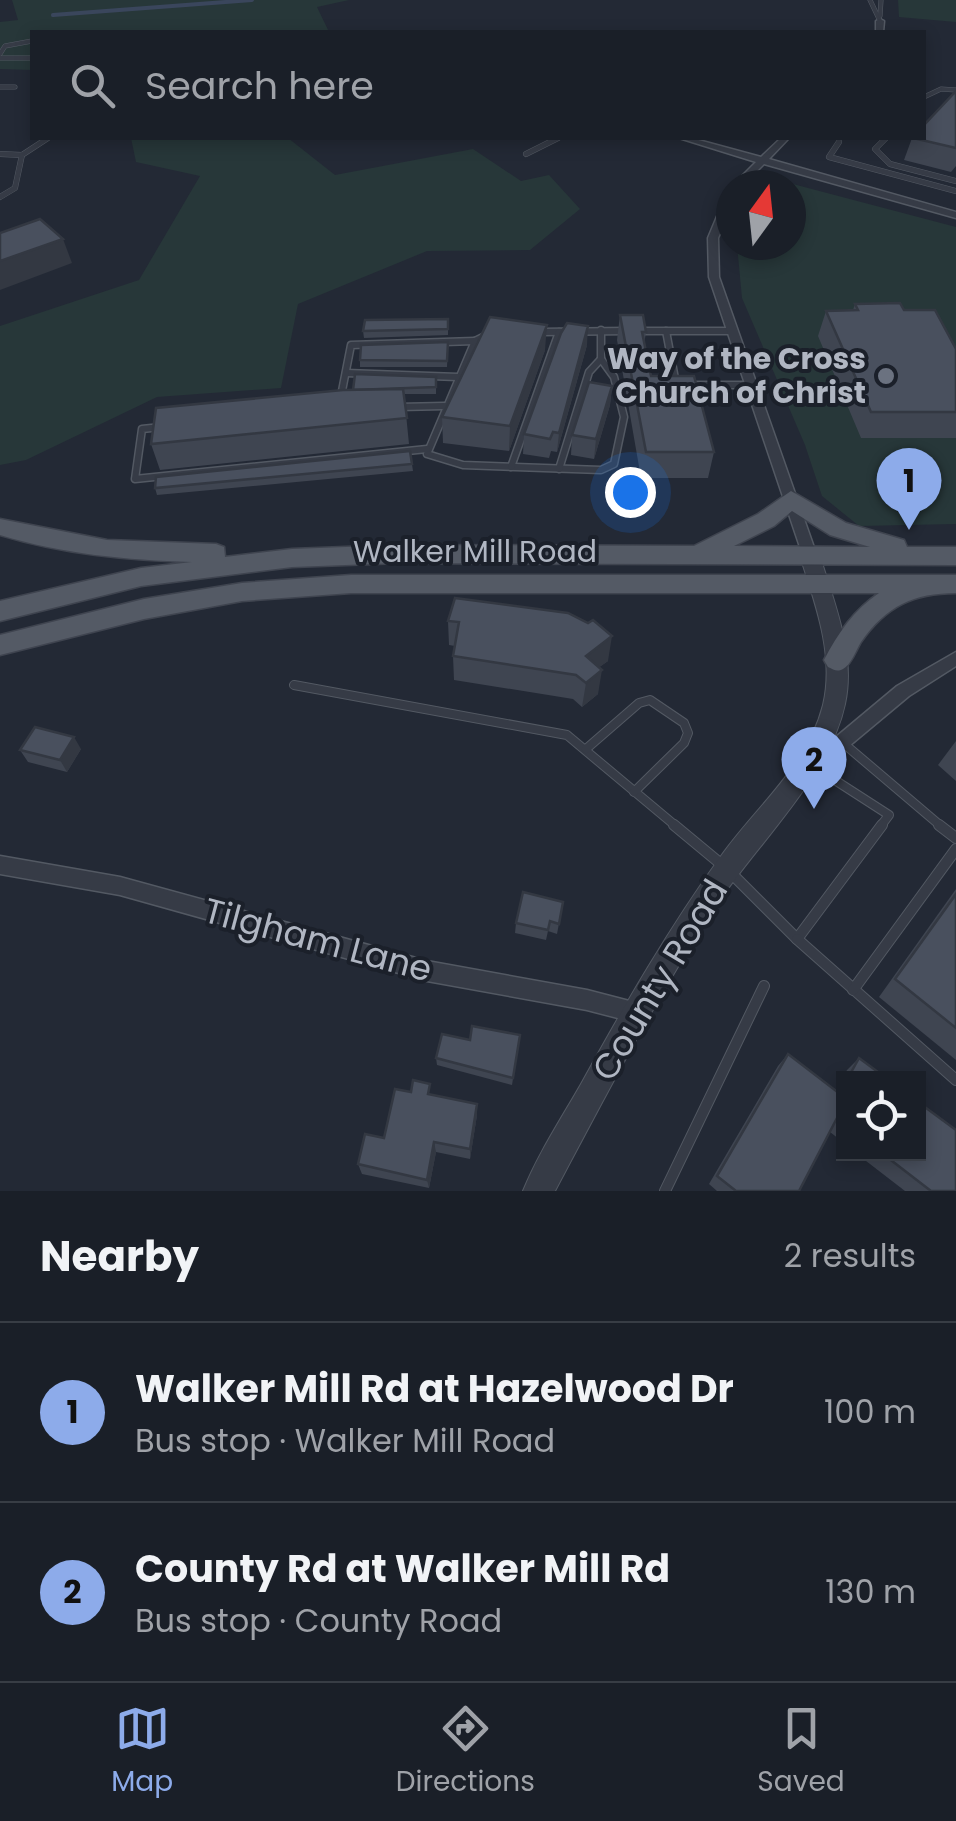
<!DOCTYPE html>
<html lang="en">
<head>
<meta charset="utf-8">
<style>
  :root { --surface:#1a1f28; --page:#232730; --text:#f1f3f6; --muted:#9fa2a8; --line:#383d45; --accent:#8dabea }
  body { margin:0; font-family:Poppins,sans-serif; background:var(--page); color:var(--text) }
  .controls { position:absolute; right:30px; bottom:30px; display:grid; overflow:hidden; border-radius:0px; box-shadow:0 5px 15px #0003 }
  .controls button { width:90px; height:90px; display:grid; place-items:center; padding:0; border:0; border-bottom:2px solid var(--line); background:var(--surface); color:var(--text); font:50px sans-serif }
  .compass { position:absolute; left:716px; top:170px; width:90px; height:90px; border-radius:50%; background:var(--surface); box-shadow:0 5px 15px #0003; rotate:15deg }
  .you { position:absolute; left:630px; top:492px; width:35px; height:35px; margin:-25px; border:8px solid #fff; border-radius:50%; background:#1a73e8; box-shadow:0 0 0 15px #1a73e833 }
  .badge { display:grid; place-items:center; width:65px; height:65px; border-radius:50%; background:var(--accent); color:#111; font-size:32px; font-weight:700 }
  .pin { position:absolute; translate:-50% -82px; filter:drop-shadow(0 2px 5px #0008) }
  .pin::after { content:''; position:absolute; top:52px; width:35px; height:30px; background:inherit; clip-path:polygon(0 0,100% 0,50% 100%) }
  .list { margin:0; padding:0; list-style:none }
  h2 { display:flex; justify-content:space-between; align-items:center; height:130px; margin:0; padding:0 40px; font-size:42px }
  h2 small { font-size:32px; font-weight:400; color:var(--muted) }
  .list li { display:grid; grid-template-columns:65px 1fr auto; gap:30px; align-items:center; box-sizing:border-box; height:180px; padding:0 40px; border-top:2px solid var(--line) }
  .list b { display:block; font-size:38px; white-space:nowrap }
  .list p { margin:0; font-size:32px; white-space:nowrap; color:var(--muted) }
  .list em { font-size:32px; font-style:normal; color:var(--muted) }
  .icon { flex:none; width:55px; height:55px; fill:none; stroke:currentColor; stroke-width:2; stroke-linecap:round; stroke-linejoin:round }
  .map { position:relative; flex:none; width:956px; height:1191px; overflow:hidden }
  .search { position:absolute; background:var(--surface); box-shadow:0 5px 15px #0003; left:30px; right:30px; top:30px; height:110px; display:flex; align-items:center; gap:25px; box-sizing:border-box; padding:0 35px; border-radius:0px; color:var(--muted); font-size:38px }
  .sheet { height:490px; background:var(--surface) }
  nav { display:flex; justify-content:space-around; align-items:center; box-sizing:border-box; height:140px; border-top:2px solid var(--line); background:var(--surface); font-size:28px; color:var(--muted) }
  nav a { display:grid; justify-items:center; gap:5px }
  nav .on { color:var(--accent) }
  .map>svg:first-child { display:block }
  .green { fill:#273739 }
  .lines { fill:none; stroke-linecap:round; stroke-linejoin:round }
  .stream { stroke:#3a465c; stroke-width:4 }
  .service-far4-casing { stroke:#535963; stroke-width:5 }
  .service-far3-casing { stroke:#535963; stroke-width:6 }
  .service-far2-casing { stroke:#535963; stroke-width:9 }
  .service-far1-casing { stroke:#535963; stroke-width:10 }
  .service-casing { stroke:#535963; stroke-width:12 }
  .minor-casing { stroke:#535963; stroke-width:3 }
  .tertiary-casing { stroke:#535963; stroke-width:2 }
  .primary-casing { stroke:#3f444f; stroke-width:3 }
  .service-far4 { stroke:#363b46; stroke-width:4 }
  .service-far3 { stroke:#363b46; stroke-width:5 }
  .service-far2 { stroke:#363b46; stroke-width:6 }
  .service-far1 { stroke:#363b46; stroke-width:8 }
  .service { stroke:#363b46; stroke-width:10 }
  .minor { fill:#363b46; fill-rule:evenodd }
  .tertiary { fill:#363b46; fill-rule:evenodd }
  .primary { fill:#545a65; fill-rule:evenodd }
  .wall { fill:#3f4551 }
  .shaded-wall { fill:#333842 }
  .building { fill:#49505e; stroke:#333842; stroke-width:2.5 }
  .worship-dot { fill:#6b7280; stroke:#1b202a; stroke-width:4 }
  .labels { text-anchor:middle; stroke-width:8; stroke-linejoin:round; paint-order:stroke }
  .poi-label { font-size:30px; font-weight:bold; fill:#b0b6c2; stroke:#1b202a; text-anchor:end }
  .street-label { font-size:30px; fill:#b0b6c2; stroke:#1b202a }
  .near-street-label { font-size:35px; fill:#b0b6c2; stroke:#1b202a }
</style>
</head>
<body>
<div class="map">
<svg width="956" height="1191" viewBox="0 0 956 1191">
  <rect width="100%" height="100%" fill="#232935"/>
  <g class="green">
    <polygon points="12,0 349,0 317,7 329,32 32,32 32,70 0,69 0,22 18,20"/>
    <polygon points="898,0 956,0 956,22 899,17"/>
    <polygon points="131,138 288,138 335,175 473,149 521,181 549,175 580,209 530,250 427,251 298,304 281,388 157,397 26,460 0,465 0,326 139,280 200,176 136,162"/>
    <polygon points="770,178 956,227 956,524 859,526 822,496 805,445 742,298 737,245 791,245 791,185 760,185"/>
  </g>
  <g class="lines">
    <polyline class="stream" points="53,15 252,0"/>
    <defs>
      <g id="service-far4">
        <polyline points="870,0 880,21"/>
        <polyline points="880,16 881,0"/>
        <polyline points="0,54 5,46 32,41"/>
        <polyline points="0,58 32,58"/>
        <polyline points="0,87 15,87"/>
        <polyline points="924,97 941,89 956,90"/>
        <polyline points="554,140 558,138"/>
      </g>
      <g id="service-far3">
        <polyline points="886,138 875,149 890,164 956,181"/>
        <polyline points="839,142 829,157 956,191"/>
        <polyline points="0,154 22,155"/>
        <polyline points="526,154 558,138"/>
        <polyline points="0,197 15,188 22,155 48,138"/>
      </g>
      <g id="service-far2">
        <polyline points="641,331 666,331"/>
        <polyline points="541,332 627,331"/>
        <polyline points="487,335 475,341 427,454 463,465 601,470 614,464 624,417 614,377 601,359 601,330"/>
        <polyline points="346,373 458,377"/>
        <polyline points="676,384 666,331 733,331"/>
        <polyline points="689,385 752,385"/>
        <polyline points="341,396 351,345 475,341"/>
        <polyline points="399,407 444,406"/>
        <polyline points="161,427 142,429 135,479 427,449"/>
        <polyline points="511,467 559,332"/>
        <polyline points="559,469 589,372 601,359"/>
      </g>
      <g id="service-far1">
        <polyline points="294,685 567,735 677,827"/>
        <polyline points="842,742 942,827"/>
        <polyline points="586,749 639,703 650,700 684,723 688,733 684,743 634,792"/>
        <polyline points="813,766 889,815 880,827"/>
      </g>
      <g id="service">
        <polyline points="674,825 727,869 797,939 882,825"/>
        <polyline points="939,825 956,838"/>
        <polyline points="797,939 956,1080"/>
        <polyline points="853,990 956,849"/>
        <polyline points="665,1191 764,986"/>
      </g>
      <g id="minor">
        <polygon points="880,19 884,21 883,32 876,32 876,21"/>
        <polygon points="679,138 691,138 761,157 781,138 789,138 769,159 956,212 956,218 764,164 743,185 733,185 756,162"/>
        <polygon points="731,192 731,207 718,238 719,277 817,556 810,561 803,556 709,277 708,238 726,195"/>
        <polygon points="956,652 956,666 909,696 818,772 812,775 806,772 803,767 806,762 897,686"/>
        <polygon points="0,856 120,877 427,961 587,990 637,1003 644,1006 647,1013 644,1020 637,1023 587,1010 427,981 120,895 0,874"/>
      </g>
      <path id="tertiary" d="M810 549 820 556C834 603 856 654 845 704 830 776 756 845 715 907 656 998 606 1095 555 1191H523C538 1154 561 1119 581 1084 624 1006 669 928 721 856 756 807 808 765 823 705 835 655 815 603 800 556Z"/>
      <g id="primary">
        <path d="M791 491 846 523 904 540 907 547H956V565L399 563 292 567 141 586 0 621V601L141 568 192 562C126 560 63 554 0 535V519L107 540 216 544 224 547 225 557 292 549 399 545 694 546 758 514ZM792 511 830 535 870 547 734 546 774 526Z"/>
        <path d="M351 575H956V593C914 593 886 606 861 642 856 650 851 665 843 669 837 672 834 670 828 667L824 660C838 633 854 610 879 593H351L242 601 144 619 0 655V635L144 599 242 583Z"/>
      </g>
    </defs>
    <use href="#service-far4" class="service-far4-casing"/>
    <use href="#service-far3" class="service-far3-casing"/>
    <use href="#service-far2" class="service-far2-casing"/>
    <use href="#service-far1" class="service-far1-casing"/>
    <use href="#service" class="service-casing"/>
    <use href="#minor" class="minor-casing"/>
    <use href="#tertiary" class="tertiary-casing"/>
    <use href="#primary" class="primary-casing"/>
    <use href="#service-far4" class="service-far4"/>
    <use href="#service-far3" class="service-far3"/>
    <use href="#service-far2" class="service-far2"/>
    <use href="#service-far1" class="service-far1"/>
    <use href="#service" class="service"/>
    <use href="#minor" class="minor"/>
    <use href="#tertiary" class="tertiary"/>
    <use href="#primary" class="primary"/>
  </g>
  <g class="wall">
    <polygon points="956,91 956,166 951,172 904,160 912,138"/>
    <polygon points="855,304 904,310 956,349 956,438 861,438 818,336 826,311 853,310"/>
    <polygon points="620,315 646,332 644,345 651,376 714,452 708,478 641,478 617,340"/>
    <polygon points="448,319 448,335 364,338 363,331"/>
    <polygon points="448,342 447,367 360,367 360,360"/>
    <polygon points="587,345 557,452 551,451 549,458 523,454 524,434"/>
    <polygon points="545,350 509,451 443,443 442,417"/>
    <polygon points="436,377 436,394 404,394 409,444 160,470 151,444 353,390"/>
    <polygon points="612,386 610,405 594,459 571,455 572,435"/>
    <polygon points="410,451 413,471 157,495 155,488"/>
    <polygon points="455,598 608,661 599,667 598,694 582,707 573,699 454,680 453,656 455,646 449,645 448,621"/>
    <polygon points="956,741 956,781 938,765"/>
    <polygon points="81,749 67,772 28,762 20,750"/>
    <polygon points="956,889 956,1060 879,997"/>
    <polygon points="563,902 557,934 548,931 546,940 515,933 516,923"/>
    <polygon points="520,1035 512,1085 437,1065 436,1058 470,1040"/>
    <polygon points="788,1054 836,1090 847,1070 859,1058 886,1078 844,1078 844,1143 830,1132 799,1191 717,1191 709,1184 778,1066"/>
    <polygon points="431,1095 477,1104 477,1115 470,1159 436,1152 429,1188 362,1174 358,1164"/>
    <polygon points="857,1154 918,1154 956,1191 905,1191"/>
  </g>
  <g class="shaded-wall">
    <polygon points="63,239 72,263 0,290 0,261"/>
    <polygon points="547,325 545,350 509,451 510,426"/>
    <polygon points="588,326 587,345 557,452 559,433"/>
    <polygon points="612,386 610,405 594,459 596,439"/>
    <polygon points="612,636 608,661 582,680 586,656"/>
    <polygon points="602,670 598,694 582,707 586,683"/>
    <polygon points="74,737 81,749 67,772 60,760"/>
    <polygon points="477,1104 477,1115 470,1159 470,1149"/>
    <polygon points="434,1142 436,1152 429,1188 427,1180"/>
  </g>
  <g class="building">
    <polygon points="956,91 956,148 913,138 924,138 924,125"/>
    <polygon points="40,219 63,239 0,261 0,233"/>
    <polygon points="900,303 904,310 935,310 956,349 956,412 871,412 826,311 858,310 855,304"/>
    <polygon points="620,315 643,315 646,332 642,332 651,376 694,376 714,452 646,452"/>
    <polygon points="490,317 547,325 510,426 442,417"/>
    <polygon points="448,319 448,329 363,331 365,320"/>
    <polygon points="567,323 588,326 559,433 553,432 550,439 524,434 561,333"/>
    <polygon points="448,342 447,361 360,360 361,345"/>
    <polygon points="355,374 436,377 436,387 353,390"/>
    <polygon points="589,382 612,386 596,439 572,435"/>
    <polygon points="403,389 407,418 151,444 156,408 343,390"/>
    <polygon points="410,451 412,464 155,488 156,477"/>
    <polygon points="455,598 568,613 588,623 593,620 612,636 586,656 602,670 586,683 576,675 453,656 459,622 448,621"/>
    <polygon points="35,727 74,737 60,760 20,750"/>
    <polygon points="523,892 563,902 559,924 550,921 548,930 516,923"/>
    <polygon points="956,894 956,1028 895,979"/>
    <polygon points="472,1026 520,1035 513,1078 436,1058 442,1034 470,1040"/>
    <polygon points="788,1054 840,1094 844,1087 844,1123 837,1118 799,1191 736,1191 717,1176"/>
    <polygon points="859,1058 886,1078 848,1078"/>
    <polygon points="413,1080 430,1084 428,1094 477,1104 470,1149 434,1142 427,1180 358,1164 365,1134 384,1138 395,1089 411,1092"/>
    <polygon points="918,1102 956,1130 956,1191 931,1191 883,1154 918,1154"/>
  </g>
  <circle class="worship-dot" cx="886" cy="376" r="10"/>
  <g class="labels">
    <g class="poi-label">
      <text x="866" y="369">Way of the Cross<tspan x="866" dy="34">Church of Christ</tspan></text>
    </g>
    <g class="street-label">
      <text x="475" y="562">Walker Mill Road</text>
    </g>
    <g class="near-street-label">
      <text transform="translate(318 940) rotate(15)" y="12">Tilgham Lane</text>
      <text transform="translate(660 980) rotate(-59)" y="12">County Road</text>
    </g>
  </g>
</svg>
<div class="controls">
<button><svg class="icon" aria-label="locate" viewBox="0 0 24 24"><circle cx="12" cy="12" r="6"/><path d="M12 2v4M12 18v4M2 12h4M18 12h4"/></svg></button>
</div>
<svg class="compass" viewBox="-18 -18 36 36"><path d="M0-13l5 13h-10z" fill="#e53935"/><path d="M0 13l5-13h-10z" fill="#9fa2a8"/></svg>
<div class="you"></div>
<div class="pin badge" style="left:909px;top:530px">1</div>
<div class="pin badge" style="left:814px;top:809px">2</div>
<div class="search"><svg class="icon" aria-label="search" viewBox="0 0 24 24"><circle cx="10" cy="10" r="6"/><path d="M15 15l6 6"/></svg>Search here</div>
</div>
<section class="sheet">
<h2>Nearby<small>2 results</small></h2>
<ul class="list">
<li><span class="badge">1</span><div><b>Walker Mill Rd at Hazelwood Dr</b><p>Bus stop · Walker Mill Road</p></div><em>100 m</em></li>
<li><span class="badge">2</span><div><b>County Rd at Walker Mill Rd</b><p>Bus stop · County Road</p></div><em>130 m</em></li>
</ul>
</section>
<nav>
<a class="on"><svg class="icon" aria-label="map" viewBox="0 0 24 24"><path d="M3 6l6-2 6 2 6-2v14l-6 2-6-2-6 2zM9 4v14M15 6v14"/></svg>Map</a>
<a><svg class="icon" aria-label="directions" viewBox="0 0 24 24"><path d="M12 3l9 9-9 9-9-9zM9 14v-3h6M13 9l2 2-2 2"/></svg>Directions</a>
<a><svg class="icon" aria-label="saved" viewBox="0 0 24 24"><path d="M7 4h10v16l-5-4-5 4z"/></svg>Saved</a>
</nav>
</body>
</html>
